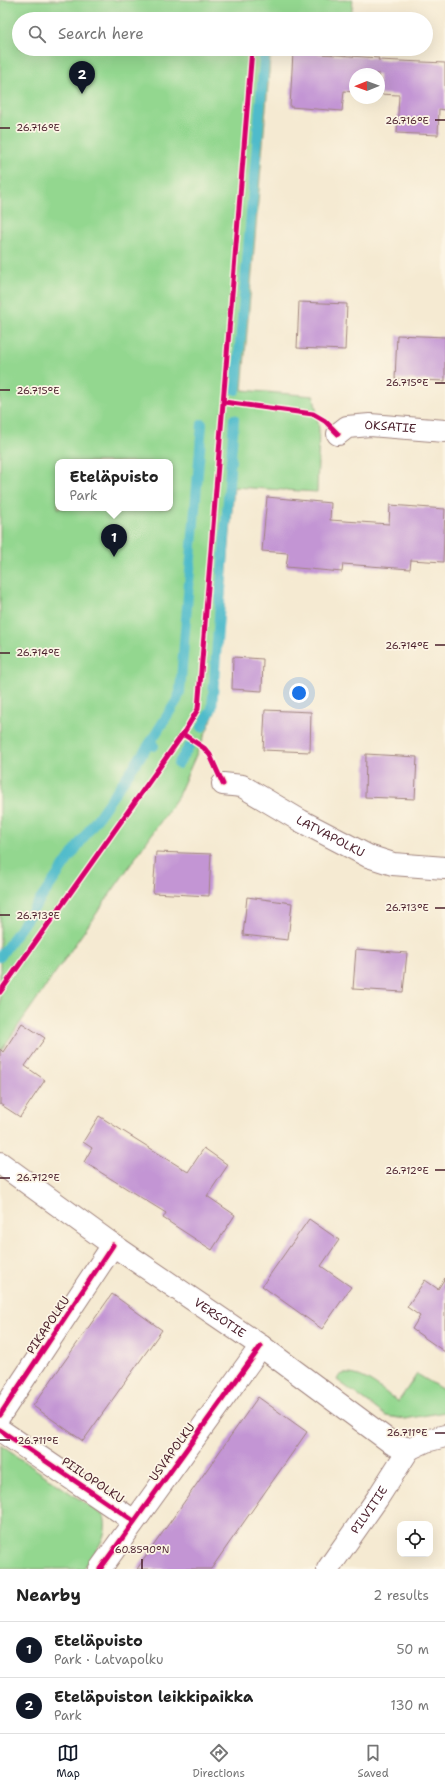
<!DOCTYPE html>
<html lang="en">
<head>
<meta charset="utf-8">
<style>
  :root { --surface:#fff; --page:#f2f2f2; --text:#222; --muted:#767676; --line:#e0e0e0; --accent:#111827 }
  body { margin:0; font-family:"Shantell Sans",sans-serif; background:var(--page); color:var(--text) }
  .controls { position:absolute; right:12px; bottom:12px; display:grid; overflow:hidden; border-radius:8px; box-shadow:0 4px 16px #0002 }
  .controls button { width:36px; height:36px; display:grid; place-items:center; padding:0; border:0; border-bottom:1px solid var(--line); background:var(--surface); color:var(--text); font:20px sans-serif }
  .compass { position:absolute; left:349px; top:68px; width:36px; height:36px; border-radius:50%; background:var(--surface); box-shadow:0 4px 16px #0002; rotate:269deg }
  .you { position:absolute; left:299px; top:693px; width:14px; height:14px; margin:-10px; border:3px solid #fff; border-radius:50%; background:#1a73e8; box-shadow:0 0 0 6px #1a73e833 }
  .badge { display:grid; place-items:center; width:26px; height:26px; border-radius:50%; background:var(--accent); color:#fff; font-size:13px; font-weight:700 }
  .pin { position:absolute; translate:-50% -33px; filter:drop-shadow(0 1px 2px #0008) }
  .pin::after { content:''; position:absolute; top:21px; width:14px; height:12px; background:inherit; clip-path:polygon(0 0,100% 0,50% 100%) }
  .popup { position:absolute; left:55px; top:459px; width:118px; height:52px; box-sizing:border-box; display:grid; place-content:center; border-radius:8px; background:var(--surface); filter:drop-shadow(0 1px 3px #0005); font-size:13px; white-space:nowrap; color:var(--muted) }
  .popup b { font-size:15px; color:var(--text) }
  .popup::after { content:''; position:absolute; left:50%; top:100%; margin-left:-8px; border:8px solid transparent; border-top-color:var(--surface) }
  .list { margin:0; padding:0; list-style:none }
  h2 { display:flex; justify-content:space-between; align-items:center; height:52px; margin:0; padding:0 16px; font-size:17px }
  h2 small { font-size:13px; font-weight:400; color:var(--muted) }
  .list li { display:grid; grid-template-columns:26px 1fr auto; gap:12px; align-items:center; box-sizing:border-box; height:56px; padding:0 16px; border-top:1px solid var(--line) }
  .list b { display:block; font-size:15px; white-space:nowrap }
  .list p { margin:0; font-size:13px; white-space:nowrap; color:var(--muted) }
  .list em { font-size:13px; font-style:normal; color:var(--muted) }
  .icon { flex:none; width:22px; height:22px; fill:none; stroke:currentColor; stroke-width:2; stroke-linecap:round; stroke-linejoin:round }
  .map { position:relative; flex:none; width:445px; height:1569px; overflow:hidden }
  .search { position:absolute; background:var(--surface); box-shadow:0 4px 16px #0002; left:12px; right:12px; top:12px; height:44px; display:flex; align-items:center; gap:10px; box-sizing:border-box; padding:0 14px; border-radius:22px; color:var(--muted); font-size:15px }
  .sheet { height:164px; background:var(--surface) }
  nav { display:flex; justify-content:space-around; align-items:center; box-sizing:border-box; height:56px; border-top:1px solid var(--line); background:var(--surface); font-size:11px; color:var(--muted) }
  nav a { display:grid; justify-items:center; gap:2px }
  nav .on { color:var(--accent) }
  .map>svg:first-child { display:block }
  .green { fill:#93d78f; stroke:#6e7b5d; fill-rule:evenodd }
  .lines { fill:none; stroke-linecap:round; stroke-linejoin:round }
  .stream { stroke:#50bbcb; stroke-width:10 }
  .building { fill:#c395d4 }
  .street-casing { stroke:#a0847e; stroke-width:24 }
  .street { stroke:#fff; stroke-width:22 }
  .cycleway-casing { stroke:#fcf5e5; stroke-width:8 }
  .cycleway { stroke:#d6006c; stroke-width:5 }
  .ticks { fill:none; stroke:#4a1f2b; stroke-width:1.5 }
  .labels { text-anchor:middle; stroke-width:3.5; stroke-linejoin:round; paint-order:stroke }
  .street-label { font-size:12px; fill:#4a1f2b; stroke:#fcf5e5 }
  .ticks-label { font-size:10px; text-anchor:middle; fill:#4a1f2b; stroke:#fcf5e5; stroke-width:3.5; stroke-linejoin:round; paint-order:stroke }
</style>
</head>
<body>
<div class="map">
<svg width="445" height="1569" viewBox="0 0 445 1569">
  <rect width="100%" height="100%" fill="#fcf5e5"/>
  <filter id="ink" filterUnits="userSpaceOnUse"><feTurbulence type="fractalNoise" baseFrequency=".025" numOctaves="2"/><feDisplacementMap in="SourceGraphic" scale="8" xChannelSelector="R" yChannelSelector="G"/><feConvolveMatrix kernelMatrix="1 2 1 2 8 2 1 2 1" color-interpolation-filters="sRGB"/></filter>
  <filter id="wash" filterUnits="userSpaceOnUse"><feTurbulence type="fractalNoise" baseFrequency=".012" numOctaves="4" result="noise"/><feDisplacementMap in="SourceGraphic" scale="16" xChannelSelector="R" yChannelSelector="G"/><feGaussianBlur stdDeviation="0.9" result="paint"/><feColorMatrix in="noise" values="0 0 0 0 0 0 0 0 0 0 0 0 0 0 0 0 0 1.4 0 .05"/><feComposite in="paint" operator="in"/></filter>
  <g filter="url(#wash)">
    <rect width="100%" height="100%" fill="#f5ead2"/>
    <g class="green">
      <path d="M0 0H353L351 19H19V49H271L242 390 314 396 319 429 317 492 234 487 215 712 177 798 0 1052ZM58 462H170V508H58Z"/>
      <path d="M343 1374C364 1372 382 1390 398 1402L417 1374 445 1391V1412L405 1419 386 1416 337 1380 339 1376Z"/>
      <path d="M0 1445 104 1516C110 1537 94 1553 83 1569H0Z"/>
    </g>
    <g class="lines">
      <g class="stream">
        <polyline points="236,390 265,49"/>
        <polyline points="202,727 212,708 234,419"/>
        <polyline points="150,743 177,700 180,692 202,424"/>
        <polyline points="178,764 189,747"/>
        <polyline points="0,957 150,743 154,746"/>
      </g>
    </g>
    <g id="blocks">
      <g class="building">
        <polygon points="293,52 379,58 378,60 445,63 445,110 439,109 438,135 397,133 399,95 379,94 379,74 355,74 355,92 344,91 342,111 290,107"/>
        <polygon points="299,302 347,304 345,350 297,348"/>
        <polygon points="397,335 445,337 445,381 395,379"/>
        <polygon points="267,497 331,503 330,520 389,524 390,505 445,509 443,562 411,560 410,569 343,564 342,572 286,567 288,553 262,551"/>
        <polygon points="233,657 263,659 262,691 232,689"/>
        <polygon points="265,710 311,712 310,752 263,750"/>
        <polygon points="366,754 417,757 415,799 365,797"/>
        <polygon points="156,852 211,854 209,896 153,893"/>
        <polygon points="247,897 292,903 288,940 243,935"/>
        <polygon points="356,949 407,953 403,992 353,989"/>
        <polygon points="22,1023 45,1038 25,1066 45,1080 20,1117 0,1104 0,1049 3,1052"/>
        <polygon points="99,1116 188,1172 204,1148 228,1165 207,1196 235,1215 212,1250 163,1218 166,1213 84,1162 92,1148 83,1142"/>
        <polygon points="309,1219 339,1240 321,1266 351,1287 322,1329 262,1286"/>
        <polygon points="445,1278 445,1352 412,1329 420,1316 407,1307 425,1280 438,1289"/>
        <polygon points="112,1294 162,1330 83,1441 33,1406"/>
        <polygon points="258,1397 307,1432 211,1569 137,1569"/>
      </g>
    </g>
  </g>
  <g filter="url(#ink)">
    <use href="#blocks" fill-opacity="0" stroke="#a0847e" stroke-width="1"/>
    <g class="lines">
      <defs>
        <g id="street">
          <path id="s1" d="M338 434 347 427 370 425 445 431"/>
          <path id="s2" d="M223 784 242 786 301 821 368 856 393 864 445 868"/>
          <path id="s3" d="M0 1163 113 1245 261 1346 393 1444 409 1449 426 1441 445 1436"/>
          <polyline points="0,1415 113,1245"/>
          <polyline points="0,1430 134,1521"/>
          <polyline points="100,1569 261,1346"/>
          <path id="s4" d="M328 1569 377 1499 409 1449"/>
        </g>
      </defs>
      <use href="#street" class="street-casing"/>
      <use href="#street" class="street"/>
      <defs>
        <g id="cycleway">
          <polyline points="224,402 313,414 325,421 338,434"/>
          <polyline points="183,734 204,748 210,755 223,784"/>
          <polyline points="0,992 183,734 198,709 252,49"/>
          <polyline points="0,1415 113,1245"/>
          <polyline points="0,1430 134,1521"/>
          <polyline points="100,1569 261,1346"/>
        </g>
      </defs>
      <use href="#cycleway" class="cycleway-casing"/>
      <use href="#cycleway" class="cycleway"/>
    </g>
  </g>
  <path class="ticks" d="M435 120H445M0 128H10M435 383H445M0 390H10M435 645H445M0 653H10M435 908H445M0 915H10M435 1170H445M0 1178H10M435 1433H445M0 1440H10M142 1559V1569"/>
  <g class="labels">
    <g class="street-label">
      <text dy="4" stroke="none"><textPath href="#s1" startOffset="55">OKSATIE</textPath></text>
      <text dy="4" stroke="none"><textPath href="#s2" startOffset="121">LATVAPOLKU</textPath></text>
      <text dy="4" stroke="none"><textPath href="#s3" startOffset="269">VERSOTIE</textPath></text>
      <text transform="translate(48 1325) rotate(-56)" y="4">PIKAPOLKU</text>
      <text transform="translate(172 1452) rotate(-54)" y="4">USVAPOLKU</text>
      <text transform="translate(93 1480) rotate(34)" y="4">PIILOPOLKU</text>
      <text dy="4" stroke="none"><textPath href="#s4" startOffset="72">PILVITIE</textPath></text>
    </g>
  </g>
  <g class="ticks-label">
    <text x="407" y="124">26.716°E</text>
    <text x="38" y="131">26.716°E</text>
    <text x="407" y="386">26.715°E</text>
    <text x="38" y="394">26.715°E</text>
    <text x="407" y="649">26.714°E</text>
    <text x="38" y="656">26.714°E</text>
    <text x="407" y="911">26.713°E</text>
    <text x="38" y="919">26.713°E</text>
    <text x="407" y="1174">26.712°E</text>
    <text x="38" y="1181">26.712°E</text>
    <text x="407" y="1436">26.711°E</text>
    <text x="38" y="1444">26.711°E</text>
    <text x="142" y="1553">60.8590°N</text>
  </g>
</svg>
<div class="controls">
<button><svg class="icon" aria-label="locate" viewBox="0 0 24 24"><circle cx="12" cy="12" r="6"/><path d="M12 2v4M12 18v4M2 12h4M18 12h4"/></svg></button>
</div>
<svg class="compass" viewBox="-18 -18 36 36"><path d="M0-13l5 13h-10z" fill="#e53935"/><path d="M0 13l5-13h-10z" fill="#767676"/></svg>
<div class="you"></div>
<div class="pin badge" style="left:114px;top:557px">1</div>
<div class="popup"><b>Eteläpuisto</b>Park</div>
<div class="pin badge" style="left:82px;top:94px">2</div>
<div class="search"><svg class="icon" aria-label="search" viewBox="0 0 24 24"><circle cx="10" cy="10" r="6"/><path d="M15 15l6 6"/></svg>Search here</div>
</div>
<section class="sheet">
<h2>Nearby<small>2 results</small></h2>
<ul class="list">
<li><span class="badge">1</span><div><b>Eteläpuisto</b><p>Park · Latvapolku</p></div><em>50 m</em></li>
<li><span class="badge">2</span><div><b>Eteläpuiston leikkipaikka</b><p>Park</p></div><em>130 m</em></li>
</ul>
</section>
<nav>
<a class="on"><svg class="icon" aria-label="map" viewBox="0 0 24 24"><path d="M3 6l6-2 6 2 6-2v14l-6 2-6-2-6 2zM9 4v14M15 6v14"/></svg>Map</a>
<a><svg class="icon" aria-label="directions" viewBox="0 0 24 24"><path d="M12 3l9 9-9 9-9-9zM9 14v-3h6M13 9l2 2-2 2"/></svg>Directions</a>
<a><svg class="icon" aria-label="saved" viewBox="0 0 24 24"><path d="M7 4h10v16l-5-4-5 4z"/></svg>Saved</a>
</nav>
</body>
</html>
